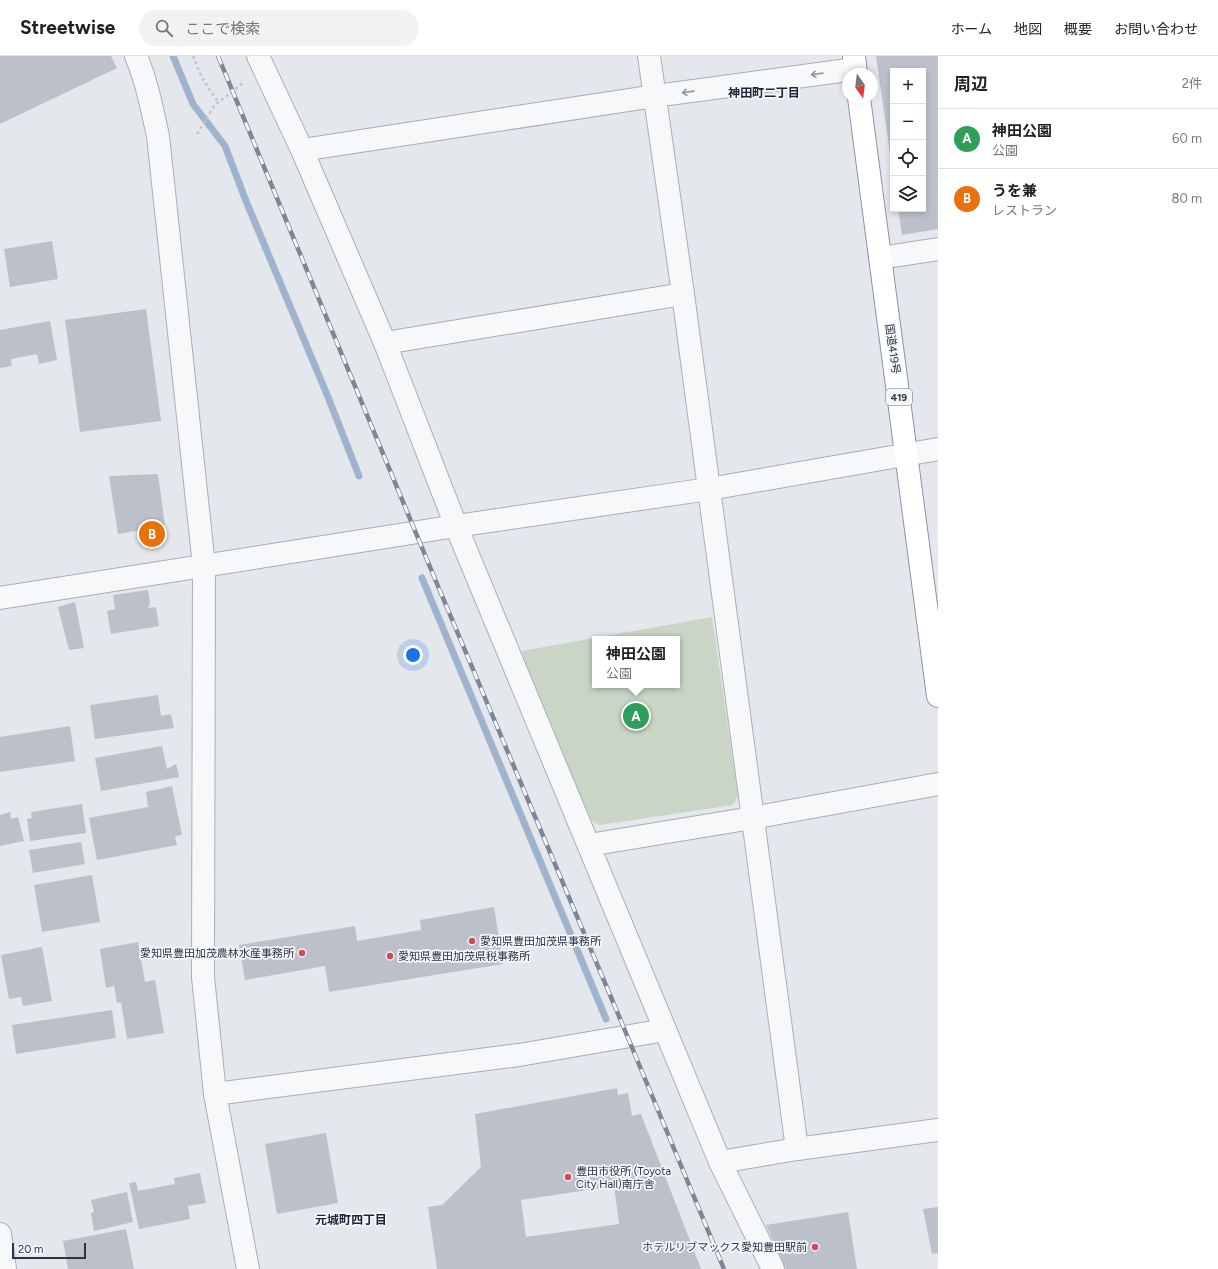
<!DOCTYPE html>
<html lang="ja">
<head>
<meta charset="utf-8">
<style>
  :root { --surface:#fff; --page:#f2f2f2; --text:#222; --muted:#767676; --line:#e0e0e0; --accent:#2563eb }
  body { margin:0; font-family:Figtree,"Noto Sans JP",sans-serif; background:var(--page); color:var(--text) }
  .controls { position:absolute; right:12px; top:12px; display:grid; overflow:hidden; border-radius:0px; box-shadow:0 2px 6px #0003 }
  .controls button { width:36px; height:36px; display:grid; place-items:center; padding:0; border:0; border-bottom:1px solid var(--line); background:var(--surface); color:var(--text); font:20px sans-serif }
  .compass { position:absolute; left:842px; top:12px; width:36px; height:36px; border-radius:50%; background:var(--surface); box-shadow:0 2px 6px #0003; rotate:166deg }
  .scale { position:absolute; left:12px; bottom:10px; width:74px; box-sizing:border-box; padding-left:4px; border:2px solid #2b3445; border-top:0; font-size:11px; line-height:14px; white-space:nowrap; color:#2b3445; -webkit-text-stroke:3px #f4f6f9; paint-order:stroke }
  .you { position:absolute; left:413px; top:599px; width:14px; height:14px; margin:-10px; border:3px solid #fff; border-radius:50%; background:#1a73e8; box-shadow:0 0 0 6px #1a73e833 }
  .badge { display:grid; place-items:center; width:26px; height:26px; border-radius:50%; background:var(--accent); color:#fff; font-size:13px; font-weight:700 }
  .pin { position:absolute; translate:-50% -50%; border:2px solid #fff; box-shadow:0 1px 4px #0006 }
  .popup { position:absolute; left:592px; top:580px; width:88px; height:52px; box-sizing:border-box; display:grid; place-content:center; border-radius:0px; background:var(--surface); filter:drop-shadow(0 1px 3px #0005); font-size:13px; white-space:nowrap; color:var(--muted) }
  .popup b { font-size:15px; color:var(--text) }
  .popup::after { content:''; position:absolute; left:50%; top:100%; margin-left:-8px; border:8px solid transparent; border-top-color:var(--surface) }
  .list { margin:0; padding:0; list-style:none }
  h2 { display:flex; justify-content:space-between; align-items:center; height:52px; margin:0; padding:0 16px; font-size:17px }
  h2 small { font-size:13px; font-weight:400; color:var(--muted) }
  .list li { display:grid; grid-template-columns:26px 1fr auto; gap:12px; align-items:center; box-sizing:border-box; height:60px; padding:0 16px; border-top:1px solid var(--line) }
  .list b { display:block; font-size:15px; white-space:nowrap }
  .list p { margin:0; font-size:13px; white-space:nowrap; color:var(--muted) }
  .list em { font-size:13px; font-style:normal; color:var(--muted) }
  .icon { flex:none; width:22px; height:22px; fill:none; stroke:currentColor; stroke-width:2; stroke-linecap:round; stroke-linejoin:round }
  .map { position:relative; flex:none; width:938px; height:1213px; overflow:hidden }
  header { display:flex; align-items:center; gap:24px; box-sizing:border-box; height:56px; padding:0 20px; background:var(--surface); border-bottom:1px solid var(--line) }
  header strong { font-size:19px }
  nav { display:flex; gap:22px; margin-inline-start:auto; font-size:14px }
  .search { width:280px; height:36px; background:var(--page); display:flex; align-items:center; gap:10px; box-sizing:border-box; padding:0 14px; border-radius:22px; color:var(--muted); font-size:15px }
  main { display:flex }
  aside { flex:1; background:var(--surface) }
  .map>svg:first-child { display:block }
  .green { fill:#c9d6c5; fill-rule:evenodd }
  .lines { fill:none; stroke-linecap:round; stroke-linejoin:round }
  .stream { stroke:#9fb4cc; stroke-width:7 }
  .building { fill:#bbc0ca; fill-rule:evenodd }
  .minor-casing { stroke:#a9aeb7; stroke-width:24 }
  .tertiary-casing { stroke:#a9aeb7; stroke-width:24 }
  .trunk-casing { stroke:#8b94a3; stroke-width:24 }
  .path { stroke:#c2c5cb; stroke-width:2.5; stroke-dasharray:3 3; stroke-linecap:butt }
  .minor { stroke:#f7f8fa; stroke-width:22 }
  .tertiary { stroke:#f7f8fa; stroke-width:22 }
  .trunk { stroke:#fff; stroke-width:22 }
  .rail-casing { stroke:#7d8696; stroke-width:4.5 }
  .rail { stroke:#f4f6f9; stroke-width:3; stroke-dasharray:9; stroke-linecap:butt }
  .oneway { stroke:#9196a0 }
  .poi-dot { fill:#d1495b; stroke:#f4f6f9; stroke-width:1.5 }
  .labels { text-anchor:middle; stroke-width:3.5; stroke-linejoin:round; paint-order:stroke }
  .shield { fill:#f4f6f9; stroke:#676e7b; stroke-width:1 }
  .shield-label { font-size:10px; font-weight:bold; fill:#2b3445 }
  .street-label { font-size:11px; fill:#2b3445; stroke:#f4f6f9 }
  .poi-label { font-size:11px; fill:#2b3445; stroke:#f4f6f9; text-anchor:start }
  .neighbourhood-label { font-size:12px; font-weight:bold; fill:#1d2536; stroke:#f4f6f9 }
</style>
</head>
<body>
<header>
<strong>Streetwise</strong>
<div class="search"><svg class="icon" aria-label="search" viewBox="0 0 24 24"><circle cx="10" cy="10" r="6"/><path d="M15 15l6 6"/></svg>ここで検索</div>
<nav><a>ホーム</a><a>地図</a><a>概要</a><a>お問い合わせ</a></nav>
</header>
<main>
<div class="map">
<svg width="938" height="1213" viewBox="0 0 938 1213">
  <rect width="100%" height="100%" fill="#e4e7ec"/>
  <path class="green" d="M712 561 738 740 733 749 600 769 592 765C566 710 538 654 522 595ZM595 583H677V629H595Z"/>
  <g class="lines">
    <g class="stream">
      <polyline points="173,0 193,48 225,90 246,145 328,341 359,420"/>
      <polyline points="422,522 606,963"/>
    </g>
  </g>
  <g class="building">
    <polygon points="0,0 111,0 117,12 0,68"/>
    <polygon points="876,0 938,0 938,173 902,179 898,153 923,153 923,15 893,15 892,111"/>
    <polygon points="52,185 58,223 10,231 4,193"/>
    <polygon points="146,253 161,365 80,376 65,264"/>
    <polygon points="50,265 57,304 39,308 37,298 11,303 12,310 0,312 0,274"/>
    <polygon points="158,418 165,470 118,478 109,420"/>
    <polygon points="148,534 150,547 148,552 156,551 159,570 111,578 107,555 115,553 113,539"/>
    <polygon points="75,546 84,592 69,594 58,551"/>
    <polygon points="158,639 161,660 171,658 174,672 95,683 90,649"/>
    <polygon points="70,670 75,705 0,716 0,681"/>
    <polygon points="162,690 167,713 176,708 179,721 101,735 95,702"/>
    <polygon points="172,730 182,779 175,780 177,789 97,804 89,762 148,751 146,736"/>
    <polygon points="82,748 86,777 30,785 27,763 32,762 31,756"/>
    <polygon points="10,756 11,763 18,761 24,785 0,790 0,759"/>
    <polygon points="81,786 85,808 33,817 29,794"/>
    <polygon points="92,819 100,866 42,876 34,829"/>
    <polygon points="494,851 503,908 329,936 325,910 245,924 239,889 355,870 357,885 421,874 420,864"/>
    <polygon points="138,886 145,926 155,924 164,977 127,983 121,946 117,947 114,930 106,932 100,893"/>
    <polygon points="42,891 52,945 23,950 21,941 9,943 1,899"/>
    <polygon points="112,954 116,982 16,998 12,969"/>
    <path d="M617 1032 618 1039 628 1037 632 1060 641 1058 701 1213H437L428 1151 442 1149 481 1111 475 1058ZM614 1130 619 1168 526 1181 521 1144Z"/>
    <polygon points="326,1077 338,1147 277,1158 265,1088"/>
    <polygon points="200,1117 206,1147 188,1150 190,1163 139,1173 129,1127 136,1126 138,1135 175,1128 174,1122"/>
    <polygon points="127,1136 133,1166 94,1175 91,1157 94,1156 91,1144"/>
    <polygon points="938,1151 938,1197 932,1198 923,1153"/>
    <polygon points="848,1156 857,1213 786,1213 766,1169"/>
    <polygon points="126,1173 134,1213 68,1213 63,1185"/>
  </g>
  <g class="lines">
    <defs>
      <g id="minor">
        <polyline points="258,0 302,94 385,287 456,470 720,1106 773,1213"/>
        <polyline points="649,0 683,238 797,1093"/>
        <polyline points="302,94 655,40 855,13"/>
        <polyline points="880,202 938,193"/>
        <polyline points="385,287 683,238"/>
        <polyline points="0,542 456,470 709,433 938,393"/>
        <polyline points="589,789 752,762 938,728"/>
        <polyline points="215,1038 519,999 665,974"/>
        <polyline points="720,1106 797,1093 938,1074"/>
        <polyline points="0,1178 5,1213"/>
      </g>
      <path id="tertiary" d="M136 0C147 26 152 53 158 80L204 510 203 921 215 1038 248 1213"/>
      <g id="trunk">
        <polyline points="854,0 856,18"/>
        <polyline points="859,42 938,640"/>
      </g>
    </defs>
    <use href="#minor" class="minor-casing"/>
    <use href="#tertiary" class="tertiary-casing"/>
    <use href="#trunk" class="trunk-casing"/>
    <g class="path">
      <polyline points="193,0 202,22 218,46"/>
      <polyline points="197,78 214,50 244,26"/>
    </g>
    <use href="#minor" class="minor"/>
    <use href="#tertiary" class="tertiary"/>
    <use href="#trunk" class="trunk"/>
    <defs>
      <polyline id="rail" points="218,0 435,523 621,965 724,1213"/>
    </defs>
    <use href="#rail" class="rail-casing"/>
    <use href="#rail" class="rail"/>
  </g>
  <defs><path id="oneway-shaft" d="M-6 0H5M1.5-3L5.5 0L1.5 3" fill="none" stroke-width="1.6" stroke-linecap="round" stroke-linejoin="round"/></defs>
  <g class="oneway">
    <use href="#oneway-shaft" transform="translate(817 18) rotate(172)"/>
    <use href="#oneway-shaft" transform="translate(688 36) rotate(172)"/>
  </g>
  <g class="poi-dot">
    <circle cx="472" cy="885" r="4"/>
    <circle cx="302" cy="897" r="4"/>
    <circle cx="390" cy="900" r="4"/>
    <circle cx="568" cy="1121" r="4"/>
    <circle cx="815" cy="1191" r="4"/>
  </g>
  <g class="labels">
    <rect class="shield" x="886" y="333" width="26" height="16" rx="3"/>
    <g class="shield-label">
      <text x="899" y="345">419</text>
    </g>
    <g class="street-label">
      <text transform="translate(893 293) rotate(82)" y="4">国道419号</text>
    </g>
    <g class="poi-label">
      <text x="480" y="889">愛知県豊田加茂県事務所</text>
      <text x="294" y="901" text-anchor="end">愛知県豊田加茂農林水産事務所</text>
      <text x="398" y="904">愛知県豊田加茂県税事務所</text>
      <text x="576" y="1119">豊田市役所 (Toyota<tspan x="576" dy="13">City Hall)南庁舎</tspan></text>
      <text x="807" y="1195" text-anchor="end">ホテルリブマックス愛知豊田駅前</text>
    </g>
    <g class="neighbourhood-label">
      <text x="764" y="41">神田町二丁目</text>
      <text x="351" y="1168">元城町四丁目</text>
    </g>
  </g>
</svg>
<div class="controls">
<button>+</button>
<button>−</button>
<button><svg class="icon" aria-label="locate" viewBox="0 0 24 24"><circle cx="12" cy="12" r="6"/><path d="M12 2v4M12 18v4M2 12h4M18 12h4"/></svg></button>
<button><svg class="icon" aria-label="layers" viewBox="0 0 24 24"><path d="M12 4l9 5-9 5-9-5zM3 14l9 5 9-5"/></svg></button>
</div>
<svg class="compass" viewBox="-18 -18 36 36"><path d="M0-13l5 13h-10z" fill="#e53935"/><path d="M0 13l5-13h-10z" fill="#767676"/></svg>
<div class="scale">20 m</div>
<div class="you"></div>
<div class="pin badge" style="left:636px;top:660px;background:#2e9e5b">A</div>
<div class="popup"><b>神田公園</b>公園</div>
<div class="pin badge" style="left:152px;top:478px;background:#e8710a">B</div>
</div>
<aside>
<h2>周辺<small>2件</small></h2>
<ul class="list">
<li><span class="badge" style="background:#2e9e5b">A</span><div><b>神田公園</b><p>公園</p></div><em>60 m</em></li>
<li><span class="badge" style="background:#e8710a">B</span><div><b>うを兼</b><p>レストラン</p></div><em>80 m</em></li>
</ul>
</aside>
</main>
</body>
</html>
